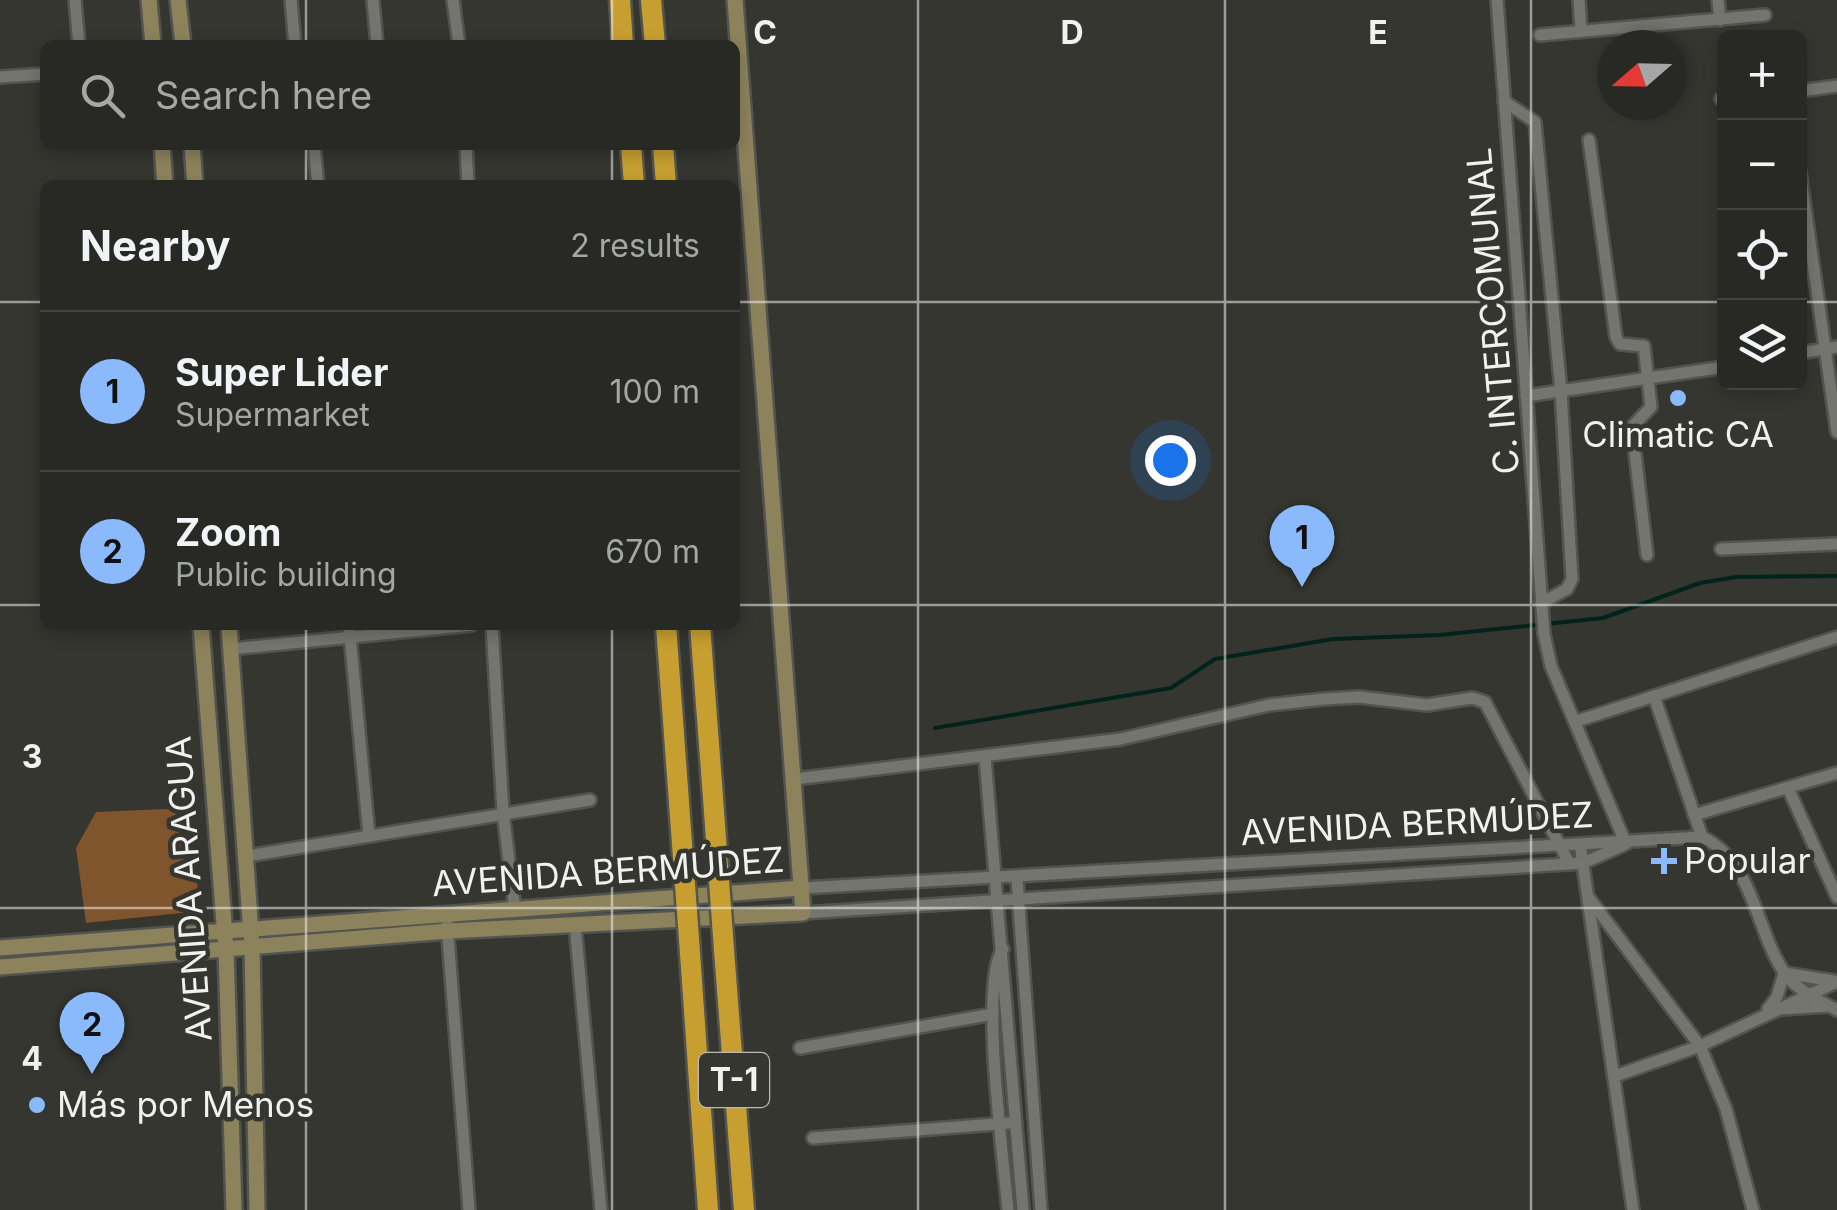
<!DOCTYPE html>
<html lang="en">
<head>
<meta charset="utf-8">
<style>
  :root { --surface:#282824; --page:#343431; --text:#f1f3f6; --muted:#a5a6a6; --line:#444441; --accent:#8bbafc }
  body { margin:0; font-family:Inter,sans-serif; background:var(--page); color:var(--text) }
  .controls { position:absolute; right:30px; top:30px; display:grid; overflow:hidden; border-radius:15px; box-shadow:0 5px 15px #0003 }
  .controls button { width:90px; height:90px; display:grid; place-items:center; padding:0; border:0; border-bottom:2px solid var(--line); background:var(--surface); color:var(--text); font:50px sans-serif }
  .compass { position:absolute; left:1597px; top:30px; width:90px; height:90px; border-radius:50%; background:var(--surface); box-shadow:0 5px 15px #0003; rotate:250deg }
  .you { position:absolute; left:1170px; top:460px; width:35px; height:35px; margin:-25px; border:8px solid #fff; border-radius:50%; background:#1a73e8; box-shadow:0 0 0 15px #1a73e833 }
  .badge { display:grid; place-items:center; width:65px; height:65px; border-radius:50%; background:var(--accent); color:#111; font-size:32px; font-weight:700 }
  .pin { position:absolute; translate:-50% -82px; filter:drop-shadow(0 2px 5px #0008) }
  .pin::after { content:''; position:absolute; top:52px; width:35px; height:30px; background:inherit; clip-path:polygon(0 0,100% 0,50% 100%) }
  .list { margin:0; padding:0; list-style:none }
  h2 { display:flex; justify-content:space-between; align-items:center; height:130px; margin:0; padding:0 40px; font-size:42px }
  h2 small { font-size:32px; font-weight:400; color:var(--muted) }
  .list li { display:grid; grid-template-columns:65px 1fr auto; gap:30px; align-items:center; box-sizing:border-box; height:160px; padding:0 40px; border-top:2px solid var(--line) }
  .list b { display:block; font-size:38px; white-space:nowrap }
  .list p { margin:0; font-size:32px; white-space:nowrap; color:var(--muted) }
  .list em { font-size:32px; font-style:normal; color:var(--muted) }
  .icon { flex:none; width:55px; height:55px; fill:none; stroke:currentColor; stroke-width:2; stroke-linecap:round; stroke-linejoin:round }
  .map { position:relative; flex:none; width:1837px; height:1210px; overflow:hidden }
  .search { position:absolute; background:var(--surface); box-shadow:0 5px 15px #0003; left:40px; top:40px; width:700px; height:110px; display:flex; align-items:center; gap:25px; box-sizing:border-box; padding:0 35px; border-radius:15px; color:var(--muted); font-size:38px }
  .panel { position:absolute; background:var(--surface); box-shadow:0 5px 15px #0003; left:40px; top:180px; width:700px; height:450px; border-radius:15px }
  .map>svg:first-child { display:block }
  .garden { fill:#80542d }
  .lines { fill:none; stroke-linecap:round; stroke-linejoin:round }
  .stream { stroke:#01231a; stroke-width:4 }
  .street-casing { stroke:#535450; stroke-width:16 }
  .secondary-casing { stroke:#535450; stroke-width:20 }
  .highway-casing { stroke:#535450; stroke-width:25 }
  .street { stroke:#73756e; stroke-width:11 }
  .secondary { stroke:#8c825b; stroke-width:15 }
  .highway { stroke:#c79f30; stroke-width:20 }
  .highway-bridge-casing { stroke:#535450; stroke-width:25; stroke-linecap:butt }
  .highway-bridge { stroke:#c79f30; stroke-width:20 }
  .grid { fill:none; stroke:#f1f2ee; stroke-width:2.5; stroke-opacity:0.55 }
  .poi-dot { fill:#8bbafc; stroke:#353630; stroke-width:4 }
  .labels { text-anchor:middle; stroke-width:9; stroke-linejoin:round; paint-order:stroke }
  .shield { fill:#353630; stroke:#b9bab5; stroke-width:2.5 }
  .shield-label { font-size:32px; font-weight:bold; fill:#f1f2ee }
  .street-label { font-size:35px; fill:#f1f2ee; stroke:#353630 }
  .poi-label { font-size:35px; fill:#f1f2ee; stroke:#353630; text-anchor:start }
  .grid-label { font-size:32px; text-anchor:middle; font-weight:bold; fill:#f1f2ee; stroke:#353630; stroke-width:9; stroke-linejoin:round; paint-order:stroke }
</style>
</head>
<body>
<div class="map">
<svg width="1837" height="1210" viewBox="0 0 1837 1210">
  <rect width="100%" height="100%" fill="#353630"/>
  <polygon class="garden" points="190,808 200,911 86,923 76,848 96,812"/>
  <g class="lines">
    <polyline class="stream" points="935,728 1171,688 1215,659 1333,639 1439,635 1603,618 1700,583 1736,577 1837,576"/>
    <defs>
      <g id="street">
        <polyline points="75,0 79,45"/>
        <polyline points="291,0 295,45"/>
        <polyline points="373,0 377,45"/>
        <polyline points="453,0 459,45"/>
        <polyline points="1497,0 1544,634 1551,666 1626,844"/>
        <polyline points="1579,0 1581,31"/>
        <polyline points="1718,0 1720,20"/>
        <polyline points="1540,35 1765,15"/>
        <polyline points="0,77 45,74"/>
        <polyline points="1800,91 1837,86"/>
        <polyline points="1721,99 1724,99"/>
        <polyline points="1504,101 1535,122 1561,391 1572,579 1567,589 1541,603"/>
        <polyline points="1589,140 1616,337 1620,344 1644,346 1651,407 1632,427 1647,555"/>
        <polyline points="314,145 318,185"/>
        <polyline points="466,145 468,185"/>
        <polyline points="1800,172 1837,432"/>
        <polyline points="1800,353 1837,347"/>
        <polyline points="1526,396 1724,367"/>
        <polyline points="1721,549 1837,544"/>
        <polyline points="349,625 369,836"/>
        <polyline points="492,625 503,812 515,910"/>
        <polyline points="231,649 472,625"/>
        <polyline points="1654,696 1702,837"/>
        <polyline points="1577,721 1837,637"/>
        <polyline points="985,757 1023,1210"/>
        <polyline points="795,779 1121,739 1269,705 1324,699 1359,697 1427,705 1472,698 1485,702 1569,863"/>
        <polyline points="1788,788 1837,897"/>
        <polyline points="1694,815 1837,773"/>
        <polyline points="1580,844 1633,1210"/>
        <polyline points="247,856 590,800"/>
        <polyline points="1017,879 1041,1210"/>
        <path d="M802 888 1702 837C1755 862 1755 932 1786 975 1797 990 1821 1002 1837 1010"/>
        <polyline points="1589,898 1700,1046 1726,1109 1753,1210"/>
        <polyline points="803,913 1583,863 1622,846"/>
        <polyline points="447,924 469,1210"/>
        <polyline points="575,924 601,1210"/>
        <path d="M1003 949C979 980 1004 1162 1008 1210"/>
        <polyline points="1784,973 1834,981"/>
        <polyline points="1768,1009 1777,997 1784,973"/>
        <polyline points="1782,1009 1828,1006"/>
        <polyline points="800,1048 993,1014"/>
        <polyline points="1615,1076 1700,1046 1837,982"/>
        <polyline points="813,1138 1009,1123"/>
      </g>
      <g id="secondary">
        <polyline points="149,0 153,45"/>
        <polyline points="178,0 183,45"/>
        <polyline points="162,145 165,185"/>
        <polyline points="192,145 195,185"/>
        <polyline points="201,625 226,949 234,1210"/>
        <polyline points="229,625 252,948 257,1210"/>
        <polyline points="0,948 802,888"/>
        <polyline points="0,967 448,931 803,913 735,0"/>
      </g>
      <g id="highway">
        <polyline points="620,0 623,45"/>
        <polyline points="651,0 655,45"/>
        <polyline points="631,145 634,185"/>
        <polyline points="663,145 666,185"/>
        <polyline points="666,625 678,789"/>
        <polyline points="700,625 712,784"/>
        <polyline points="724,950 744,1210"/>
        <polyline points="690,953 708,1210"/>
      </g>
    </defs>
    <use href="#street" class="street-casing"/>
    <use href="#secondary" class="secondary-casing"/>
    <use href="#highway" class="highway-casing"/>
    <use href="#street" class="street"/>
    <use href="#secondary" class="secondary"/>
    <use href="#highway" class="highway"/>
    <defs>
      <g id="highway-bridge">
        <polyline points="712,784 724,950"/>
        <polyline points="678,789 690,953"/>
      </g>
    </defs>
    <use href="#highway-bridge" class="highway-bridge-casing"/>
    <use href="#highway-bridge" class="highway-bridge"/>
  </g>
  <path class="grid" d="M306 0V45M612 0V45M918 0V1210M1225 0V1210M1531 0V1210M306 145V185M612 145V185M0 302H45M735 302H1724M1800 302H1837M0 605H45M735 605H1837M306 625V1210M612 625V1210M0 908H1837"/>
  <g class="poi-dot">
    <circle cx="1678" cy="398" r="10"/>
    <path d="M1659 846h10v10h10v10h-10v10h-10v-10h-10v-10h10z"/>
    <circle cx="37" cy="1105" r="10"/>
  </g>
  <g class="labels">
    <rect class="shield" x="699" y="1053" width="70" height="54" rx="8"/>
    <g class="shield-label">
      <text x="734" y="1091">T-1</text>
    </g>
    <g class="street-label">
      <text transform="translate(1493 311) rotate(-95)" y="12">C. INTERCOMUNAL</text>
      <text transform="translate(1417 824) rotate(-3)" y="12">AVENIDA BERMÚDEZ</text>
      <text transform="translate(608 872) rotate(-4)" y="12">AVENIDA BERMÚDEZ</text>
      <text transform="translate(189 889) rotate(-94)" y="12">AVENIDA ARAGUA</text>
    </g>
    <g class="poi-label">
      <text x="1678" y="447" text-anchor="middle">Climatic CA</text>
      <text x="1684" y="873">Popular</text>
      <text x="57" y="1117">Más por Menos</text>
    </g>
  </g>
  <g class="grid-label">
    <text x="765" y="44">C</text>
    <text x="1072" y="44">D</text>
    <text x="1378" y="44">E</text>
    <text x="32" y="768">3</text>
    <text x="32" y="1070">4</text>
  </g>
</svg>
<div class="controls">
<button>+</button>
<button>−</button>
<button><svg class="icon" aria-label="locate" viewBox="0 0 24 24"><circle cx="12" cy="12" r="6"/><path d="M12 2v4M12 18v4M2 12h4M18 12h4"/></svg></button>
<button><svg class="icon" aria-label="layers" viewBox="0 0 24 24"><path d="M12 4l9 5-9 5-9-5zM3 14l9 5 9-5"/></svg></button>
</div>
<svg class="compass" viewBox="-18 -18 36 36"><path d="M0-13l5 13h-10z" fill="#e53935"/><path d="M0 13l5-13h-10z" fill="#a5a6a6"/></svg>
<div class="you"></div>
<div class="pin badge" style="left:1302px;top:587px">1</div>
<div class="pin badge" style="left:92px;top:1074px">2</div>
<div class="search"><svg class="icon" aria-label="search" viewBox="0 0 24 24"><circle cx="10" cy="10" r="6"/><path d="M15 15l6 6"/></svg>Search here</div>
<section class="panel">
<h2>Nearby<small>2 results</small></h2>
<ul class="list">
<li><span class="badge">1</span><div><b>Super Lider</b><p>Supermarket</p></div><em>100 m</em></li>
<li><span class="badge">2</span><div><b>Zoom</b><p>Public building</p></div><em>670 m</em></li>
</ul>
</section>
</div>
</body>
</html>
